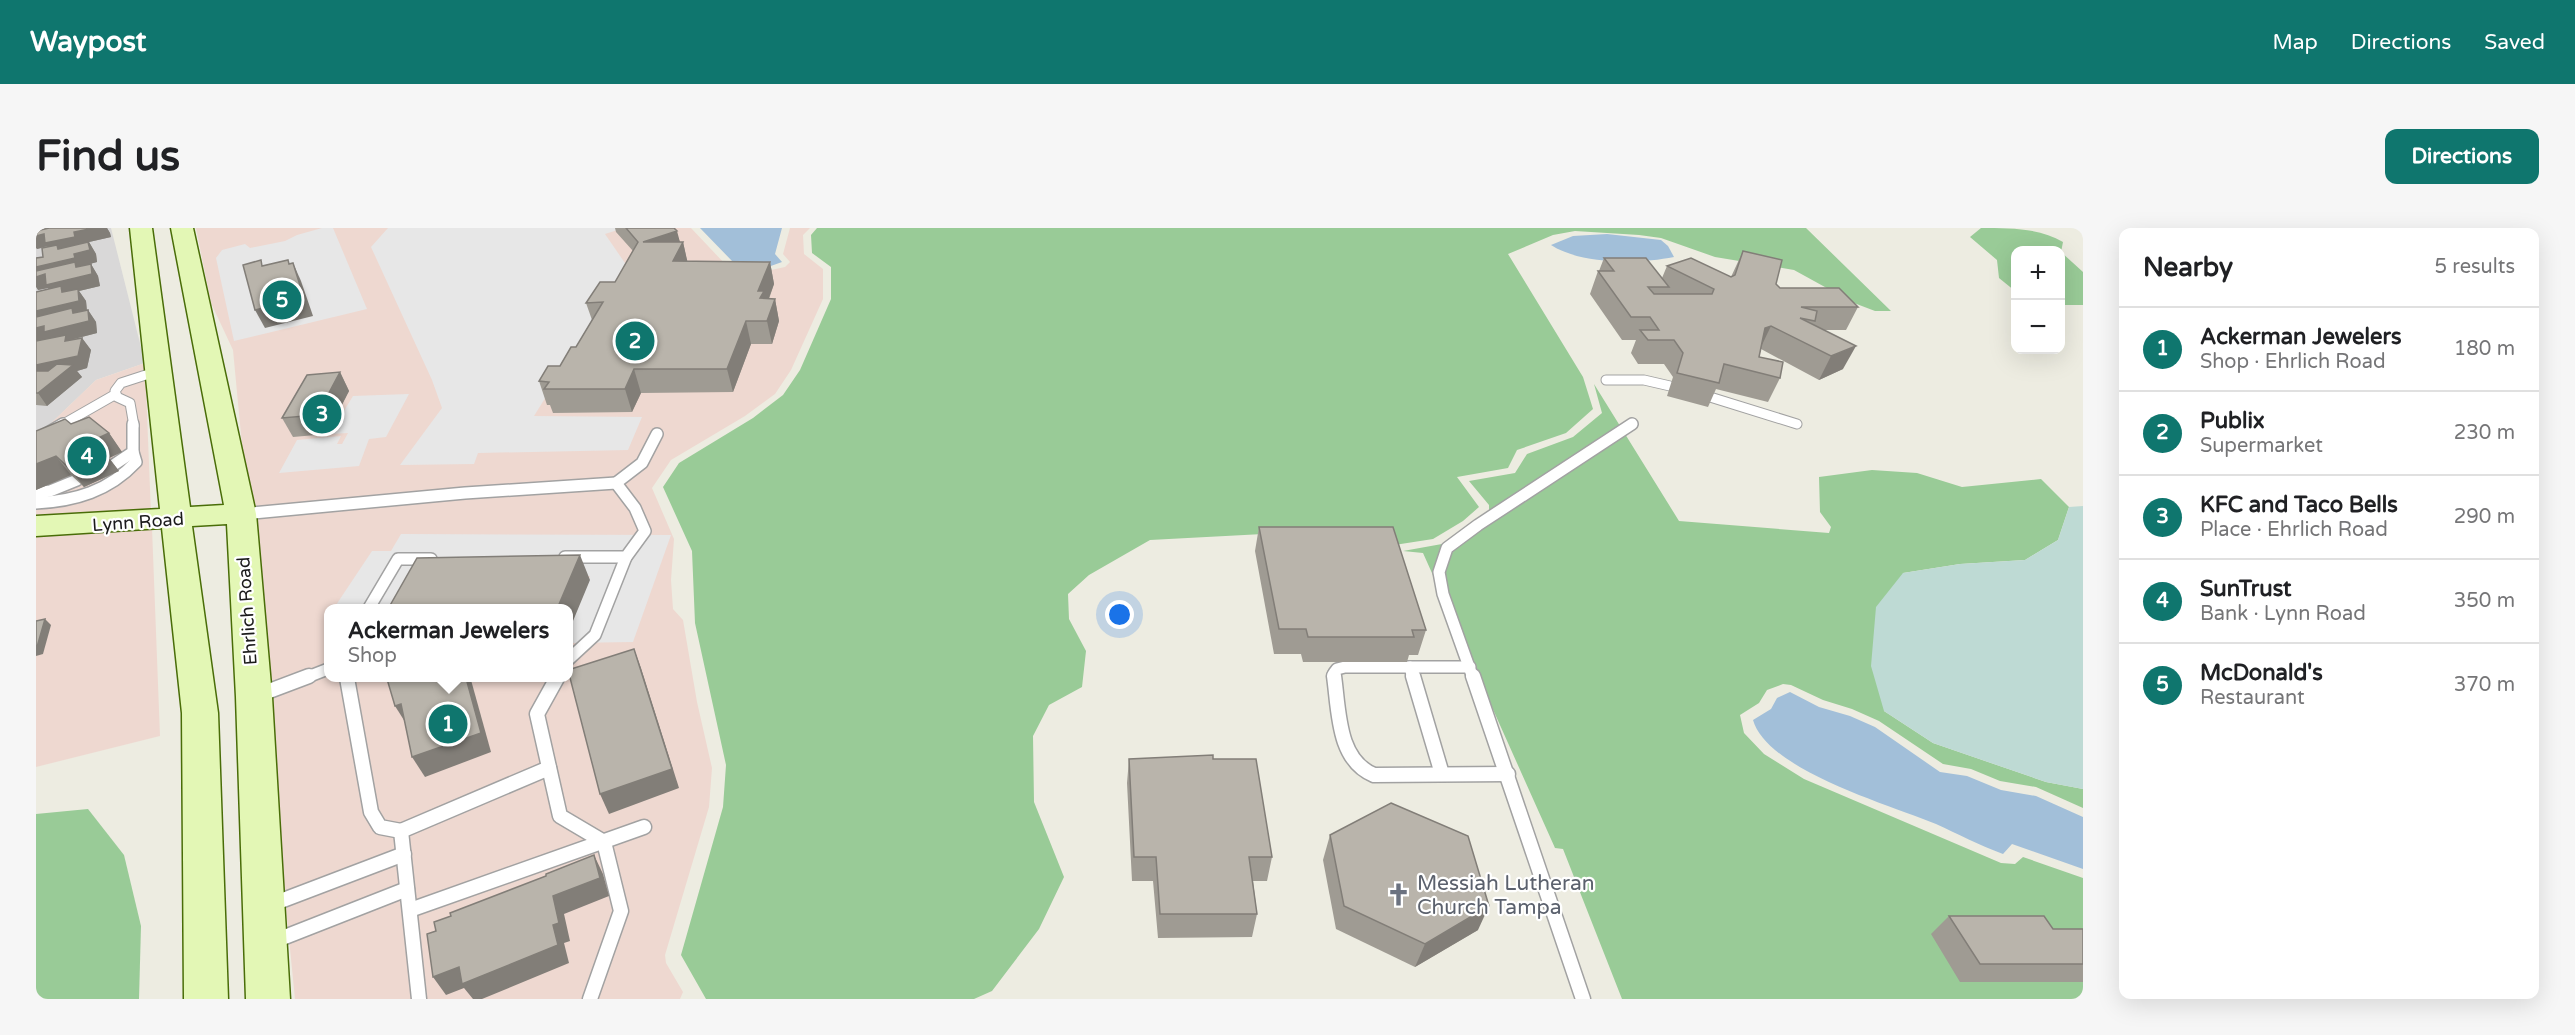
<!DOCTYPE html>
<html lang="en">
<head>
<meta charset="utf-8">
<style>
  :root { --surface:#fff; --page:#f6f6f6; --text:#202124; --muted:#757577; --line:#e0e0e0; --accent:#0f766e }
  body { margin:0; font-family:"Varela Round",sans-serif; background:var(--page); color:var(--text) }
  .controls { position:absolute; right:18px; top:18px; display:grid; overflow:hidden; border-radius:12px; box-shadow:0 6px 24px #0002 }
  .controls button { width:54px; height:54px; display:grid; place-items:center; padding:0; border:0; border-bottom:2px solid var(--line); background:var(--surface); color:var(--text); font:30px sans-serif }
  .you { position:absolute; left:1084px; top:387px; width:21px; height:21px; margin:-15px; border:4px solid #fff; border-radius:50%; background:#1a73e8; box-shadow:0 0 0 9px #1a73e833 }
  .badge { display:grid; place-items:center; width:39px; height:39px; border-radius:50%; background:var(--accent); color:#fff; font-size:20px; font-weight:700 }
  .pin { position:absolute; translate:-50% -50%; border:3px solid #fff; box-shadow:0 2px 6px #0006 }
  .popup { position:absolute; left:288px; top:376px; width:249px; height:78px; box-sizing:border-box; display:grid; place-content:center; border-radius:12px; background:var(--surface); filter:drop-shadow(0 2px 4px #0005); font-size:20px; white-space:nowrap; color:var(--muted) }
  .popup b { font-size:22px; color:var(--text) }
  .popup::after { content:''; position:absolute; left:50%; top:100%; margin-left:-12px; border:12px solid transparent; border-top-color:var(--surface) }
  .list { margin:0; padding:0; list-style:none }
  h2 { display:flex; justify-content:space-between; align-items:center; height:78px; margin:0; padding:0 24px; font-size:26px }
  h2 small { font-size:20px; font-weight:400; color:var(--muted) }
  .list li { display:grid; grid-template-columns:39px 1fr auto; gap:18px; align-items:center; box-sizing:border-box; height:84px; padding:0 24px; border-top:2px solid var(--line) }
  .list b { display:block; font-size:22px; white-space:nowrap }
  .list p { margin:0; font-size:20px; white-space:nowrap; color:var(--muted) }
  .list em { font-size:20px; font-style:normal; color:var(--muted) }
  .map { position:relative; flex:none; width:2047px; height:771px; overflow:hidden; border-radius:12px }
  header { display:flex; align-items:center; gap:36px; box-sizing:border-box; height:84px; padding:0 30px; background:var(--accent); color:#fff }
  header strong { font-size:28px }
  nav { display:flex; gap:33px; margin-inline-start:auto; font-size:21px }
  .intro { display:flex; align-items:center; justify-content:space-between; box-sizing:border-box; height:144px; padding:0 36px }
  h1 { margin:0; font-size:42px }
  .button { padding:15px 27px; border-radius:12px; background:var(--accent); color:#fff; font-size:21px; font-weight:700 }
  main { display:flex; gap:36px; padding:0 36px }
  aside { flex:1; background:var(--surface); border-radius:12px; box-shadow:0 6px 24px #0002 }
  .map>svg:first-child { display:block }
  .residential { fill:#d9d8d8 }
  .commercial { fill:#eed8d0; fill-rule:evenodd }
  .forest { fill:#99cb97 }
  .wetland { fill:#bedad4 }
  .parking { fill:#e7e7e7 }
  .water { fill:#a2bfd9 }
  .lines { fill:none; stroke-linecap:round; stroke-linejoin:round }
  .lane-far2-casing { stroke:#a2a2a2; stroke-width:11 }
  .lane-far1-casing { stroke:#a2a2a2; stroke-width:14 }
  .lane-casing { stroke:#a2a2a2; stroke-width:17 }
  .secondary-casing { stroke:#496d08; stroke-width:3 }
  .lane-far2 { stroke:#fff; stroke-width:9 }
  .lane-far1 { stroke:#fff; stroke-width:11 }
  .lane { stroke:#fff; stroke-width:14 }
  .secondary { fill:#e3f7b5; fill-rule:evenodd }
  .wall { fill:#9f9b93 }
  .shaded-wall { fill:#827e78 }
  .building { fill:#b9b4ab; stroke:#827e78; stroke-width:1.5 }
  .labels { text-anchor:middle; stroke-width:4.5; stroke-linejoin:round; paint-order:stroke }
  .street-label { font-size:18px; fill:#1b1b1b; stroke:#fff }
  .near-worship-label { font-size:21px; fill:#5b616d; stroke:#fff; text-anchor:start }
</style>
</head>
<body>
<header>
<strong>Waypost</strong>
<nav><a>Map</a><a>Directions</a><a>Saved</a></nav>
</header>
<div class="intro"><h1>Find us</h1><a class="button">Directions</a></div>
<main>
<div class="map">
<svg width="2047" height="771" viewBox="0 0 2047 771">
  <rect width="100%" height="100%" fill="#edece1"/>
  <polygon class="residential" points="0,0 75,0 109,135 60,152 11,199 0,204"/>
  <g class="commercial">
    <path d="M160 0H655L690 37 735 42 749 39 754 34 747 26 754 0H774L767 7 768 26 787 41V71L755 142 739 166 709 188 635 232 616 260 638 311 635 352 637 381 647 392 661 474 676 540 673 579 629 727 630 735 647 764 644 771H259L241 590 218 284 221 279H218L208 238 197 122 175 75ZM292 380H532V450H292Z"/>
    <polygon points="109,135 115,286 0,291 0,204 11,199 60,152"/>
    <polygon points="116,300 124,508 0,539 0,306"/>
  </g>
  <g class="forest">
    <polygon points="781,0 1770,0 1855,83 1839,83 1818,75 1758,42 1679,29 1625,10 1603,7 1539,3 1517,7 1472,26 1547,149 1557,181 1530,205 1481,222 1472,240 1421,249 1443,279 1427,293 1397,311 1339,320 1227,306 1114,312 1053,347 1032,366 1033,391 1050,423 1046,459 1013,477 997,508 998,574 1028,649 1003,701 956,763 938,771 670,771 645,727 687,579 690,537 659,395 656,323 627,259 643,235 717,190 747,167 764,142 795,71 795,39 776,25 775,7"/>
    <path d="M1945 0C1974 0 2004 0 2027 14L2025 24 2047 44V77H2025L2024 22H1980L1979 63 1963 50 1961 32 1934 9Z"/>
    <polygon points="1558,156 1643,293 1793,305 1795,299 1784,284 1783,249 1836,242 1881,245 1926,259 2005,251 2033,279 2022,312 1989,332 1924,336 1867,345 1848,483 1897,515 2010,554 2047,561 2047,580 2000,559 1964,553 1935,541 1907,536 1843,493 1816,481 1787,472 1755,457 1747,456 1731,462 1723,475 1704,487 1708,505 1728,526 1768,551 1965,635 1979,636 1987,629 2047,650 2047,771 1586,771 1527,621 1519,620 1387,325 1367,323 1406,316 1436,298 1453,282 1453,277 1433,253 1479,245 1491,226 1537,209 1566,185"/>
    <polygon points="52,581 88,627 105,698 103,771 0,771 0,586"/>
  </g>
  <polygon class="wetland" points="2047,278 2047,561 2010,554 1897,515 1848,483 1835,438 1840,379 1867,345 1924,336 1989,332 2022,312 2033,279"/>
  <g class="parking">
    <polygon points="286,0 297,0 331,81 198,113 180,30 186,22 209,16 214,20 249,13 261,7"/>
    <polygon points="352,0 588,0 569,6 591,38 498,188 606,189 592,222 442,225 438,236 364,237 406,180 396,152 335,19"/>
    <polygon points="373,166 350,209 333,211 323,238 243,245 261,212 305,208 301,216 306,216 312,205 294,206 317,168"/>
    <polygon points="365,306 635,307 597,414 532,415 532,405 554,348 390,350 372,380 298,380 336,323 355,323"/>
  </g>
  <g class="water">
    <polygon points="664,0 746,0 739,26 746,34 732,39 697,34"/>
    <path d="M1571 6 1625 12 1632 18 1638 29C1603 36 1546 37 1515 17L1537 8Z"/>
    <path d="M1754 464 1783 479 1814 488 1839 499 1904 544 1931 548 1965 562 2000 568 2047 589V641L1976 616 1967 626C1943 617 1922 606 1900 596 1854 577 1731 542 1717 492L1735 481 1741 470Z"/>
  </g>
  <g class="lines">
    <defs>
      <g id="lane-far2">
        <polyline points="1570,152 1608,152 1634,158"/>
        <polyline points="1674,169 1761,196"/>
        <polyline points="24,198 80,166"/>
        <polyline points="98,198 94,175 81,169 79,163 85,155 122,143"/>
        <polyline points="1593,198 1596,196"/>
      </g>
      <g id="lane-far1">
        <polyline points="0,212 27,196"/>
        <polyline points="76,238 97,224 97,196"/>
        <polyline points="0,265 14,263 41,252"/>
        <path d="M0 275C39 273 73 263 100 234L97 224"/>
        <polyline points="206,286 429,265 580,255"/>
        <polyline points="529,329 590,329 609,303 599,280 580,255 606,235 621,206"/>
        <polyline points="333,380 362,331 395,331"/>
        <polyline points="532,432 559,407 590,329"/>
        <polyline points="1374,439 1377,450"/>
        <polyline points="269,450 292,441"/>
        <polyline points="1299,450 1298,445 1301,441 1309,439 1434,439"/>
        <polyline points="1437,450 1407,366 1403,344 1411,320 1442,297 1596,196"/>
      </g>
      <g id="lane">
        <path d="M1298 448C1303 482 1301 532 1338 547L1472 546"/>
        <polyline points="1377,448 1406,546"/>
        <polyline points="1437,448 1547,771"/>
        <polyline points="311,450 335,584 344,599 365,603"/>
        <polyline points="521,450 501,486 524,588 568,614 585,683 554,771"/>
        <polyline points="220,468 273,448"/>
        <polyline points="234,677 368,626"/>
        <polyline points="374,682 608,599"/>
        <polyline points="236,714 371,661"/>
        <polyline points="383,771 365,603 513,540"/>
      </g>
      <polygon id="secondary" points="94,0 116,0 154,279 188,277 135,0 157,0 220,286 236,469 254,771 210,771 200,469 191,296 156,298 182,485 192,771 148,771 146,485 126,300 0,308 0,288 124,281"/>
    </defs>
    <use href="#lane-far2" class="lane-far2-casing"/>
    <use href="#lane-far1" class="lane-far1-casing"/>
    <use href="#lane" class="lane-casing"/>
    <use href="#secondary" class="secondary-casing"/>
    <use href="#lane-far2" class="lane-far2"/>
    <use href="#lane-far1" class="lane-far1"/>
    <use href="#lane" class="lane"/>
    <use href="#secondary" class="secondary"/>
  </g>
  <g class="wall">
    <polygon points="0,0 71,0 74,5 75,9 53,14 60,26 61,34 46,38 55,36 62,48 64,58 43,63 50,73 51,82 52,82 60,94 61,105 38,111 46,110 55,122 51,140 41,143 46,149 11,178 0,177 0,64 13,61 12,60 2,62 7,29 11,19 1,21"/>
    <polygon points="579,0 638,0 644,14 647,14 651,33 734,34 738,56 733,71 739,71 743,93 736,116 715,116 697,164 605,165 596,184 517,185 514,177 511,177 503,153 524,138 540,119 556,92 550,75 579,54 597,23 580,4"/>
    <polygon points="1707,23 1744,60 1822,79 1810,102 1787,102 1807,141 1783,152 1725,121 1723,129 1744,150 1732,174 1680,161 1672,179 1631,168 1637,149 1628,136 1602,136 1595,125 1600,112 1586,112 1554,66 1562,43 1563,43 1568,30 1626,50 1631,38 1695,49"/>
    <polygon points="304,144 313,163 291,206 257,209 246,190"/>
    <polygon points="35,196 73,205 86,224 73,230 83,243 48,259 35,247 0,262 0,203"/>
    <polygon points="1223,299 1390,402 1382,427 1373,427 1371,434 1267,434 1265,426 1238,426 1219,323"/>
    <polygon points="1093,531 1236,629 1231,653 1217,653 1221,686 1216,709 1122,710 1117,653 1096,653 1091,555"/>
    <polygon points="1294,607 1442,702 1379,739 1300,701 1287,632"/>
    <polygon points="1913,688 2017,701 2047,701 2047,754 1924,754 1895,706"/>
  </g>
  <g class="shaded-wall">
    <polygon points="0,0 46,0 38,4 55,0 71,0 74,5 75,9 53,14 60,26 61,34 46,38 55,36 62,48 64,58 43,63 50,73 51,85 52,82 60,94 61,105 34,112 2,114 0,112 0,100 8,98 44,95 0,93 0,83 18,69 12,60 2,62 0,59 0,39 17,27 11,18 1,21 0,20"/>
    <polygon points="641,3 645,18 647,14 652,36 642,55 607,14"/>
    <polygon points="734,34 738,56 731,75 729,93 722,63"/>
    <polygon points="257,35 265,53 277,88 229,100 219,82"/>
    <polygon points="739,71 743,93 736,116 731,93"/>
    <polygon points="710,93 715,116 697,164 691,141"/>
    <polygon points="1735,98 1724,121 1729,100"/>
    <polygon points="46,110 55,122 51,140 41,143 46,149 11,178 2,165 0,151 0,137"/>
    <polygon points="1820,118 1807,141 1783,152 1795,128"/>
    <polygon points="598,141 605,165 596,184 589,161"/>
    <polygon points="304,144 313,163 291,206 281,187"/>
    <polygon points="73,205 86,224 73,230 83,243 48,259 33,240 56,213"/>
    <polygon points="20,228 35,247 0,262 0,236"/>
    <polygon points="544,327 554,352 532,405 532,381 521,381"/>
    <polygon points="9,391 15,397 7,426 0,428 0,420"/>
    <polygon points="598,421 605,440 643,560 573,586 564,566"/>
    <polygon points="430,450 434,450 435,452 455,524 389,549 376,529"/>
    <polygon points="365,476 371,497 359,478"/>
    <polygon points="558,627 567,646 573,668 528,686 534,713 528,715 533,735 446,771 437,771 428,760 410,767 397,749 517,697 517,668"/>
    <polygon points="1453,678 1442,702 1379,739 1389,716"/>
  </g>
  <g class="building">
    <polygon points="13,0 58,0 38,4 39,9 9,15 8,6 0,8 0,3"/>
    <polygon points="590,0 638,0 641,3 607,14 647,14 637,33 734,34 722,63 728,63 724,70 739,71 731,93 710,93 691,141 598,141 589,161 508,161 513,154 503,153 512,138 524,138 535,119 540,119 567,74 550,75 564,54 579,54 602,14"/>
    <polygon points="52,14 54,22 38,26 39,30 0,39 0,30 7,29 6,20 21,17 22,21"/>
    <polygon points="1707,23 1746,32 1740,56 1744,60 1803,60 1822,79 1765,79 1781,83 1779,93 1764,90 1820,118 1795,128 1735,98 1729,100 1723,129 1747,134 1744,150 1688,136 1683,155 1641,145 1647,125 1638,112 1612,112 1604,102 1623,102 1614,89 1595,89 1562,43 1578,43 1568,30 1610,30 1633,59 1612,59 1618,66 1676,66 1678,61 1631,38 1655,30 1695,49 1699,47"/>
    <polygon points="225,32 226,38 252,32 253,36 257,35 268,70 219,82 207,37"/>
    <polygon points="39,34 40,39 55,36 56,46 10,57 9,46 0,49 0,43"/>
    <polygon points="25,58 26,64 42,61 43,73 0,83 0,64"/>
    <polygon points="36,80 37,85 52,82 53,93 8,104 8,98 0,100 0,89"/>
    <polygon points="30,107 29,113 46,110 42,128 0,137 0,113"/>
    <polygon points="21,136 37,137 2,165 0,165 0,143 12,143"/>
    <polygon points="304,144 281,187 246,190 271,147"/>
    <polygon points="53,189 73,205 56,213 69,224 33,240 20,228 0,236 0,203 29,191 35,196"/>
    <polygon points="1223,299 1357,299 1390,402 1376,402 1378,409 1272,409 1270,401 1243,401"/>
    <polygon points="544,327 521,381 352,381 381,330"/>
    <polygon points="9,391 1,419 0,420 0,393"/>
    <polygon points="598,421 636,541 564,566 532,442"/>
    <polygon points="354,450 430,450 445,505 376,529 365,476 359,478 351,451"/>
    <polygon points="1177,527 1177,531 1220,531 1236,629 1213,629 1221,686 1124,686 1120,629 1098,629 1093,531"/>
    <polygon points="1355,575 1432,608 1453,678 1389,716 1308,678 1294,607"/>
    <polygon points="558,627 564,650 517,668 523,695 517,697 522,717 426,756 423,739 397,749 391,706 400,703 398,694 415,688 414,685 510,648 510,646"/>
    <polygon points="1913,688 2008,688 2017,701 2047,701 2047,736 1944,736"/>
  </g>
  <defs>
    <symbol id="church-bare" viewBox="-9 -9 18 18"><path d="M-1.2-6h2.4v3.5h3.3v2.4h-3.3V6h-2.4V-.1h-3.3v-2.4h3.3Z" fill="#6b7280" stroke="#fff" stroke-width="2.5" paint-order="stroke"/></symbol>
  </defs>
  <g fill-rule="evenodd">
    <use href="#church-bare" x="1346" y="650" width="33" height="33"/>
  </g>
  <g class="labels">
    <g class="street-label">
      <text transform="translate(102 294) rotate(-4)" y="6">Lynn Road</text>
      <text transform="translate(211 383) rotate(-94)" y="6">Ehrlich Road</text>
    </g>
    <g class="near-worship-label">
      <text x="1381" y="662">Messiah Lutheran<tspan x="1381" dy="24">Church Tampa</tspan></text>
    </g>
  </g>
</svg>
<div class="controls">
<button>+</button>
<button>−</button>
</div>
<div class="you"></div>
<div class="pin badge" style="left:412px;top:496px">1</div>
<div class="popup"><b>Ackerman Jewelers</b>Shop</div>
<div class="pin badge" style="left:599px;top:113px">2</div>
<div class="pin badge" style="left:286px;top:186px">3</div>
<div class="pin badge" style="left:51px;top:228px">4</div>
<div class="pin badge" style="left:246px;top:72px">5</div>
</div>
<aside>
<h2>Nearby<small>5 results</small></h2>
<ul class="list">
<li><span class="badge">1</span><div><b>Ackerman Jewelers</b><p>Shop · Ehrlich Road</p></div><em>180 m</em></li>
<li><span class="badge">2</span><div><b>Publix</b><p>Supermarket</p></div><em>230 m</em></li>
<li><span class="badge">3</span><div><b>KFC and Taco Bells</b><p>Place · Ehrlich Road</p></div><em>290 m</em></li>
<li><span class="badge">4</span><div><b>SunTrust</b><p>Bank · Lynn Road</p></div><em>350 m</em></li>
<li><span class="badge">5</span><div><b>McDonald's</b><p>Restaurant</p></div><em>370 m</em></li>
</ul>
</aside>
</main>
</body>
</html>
